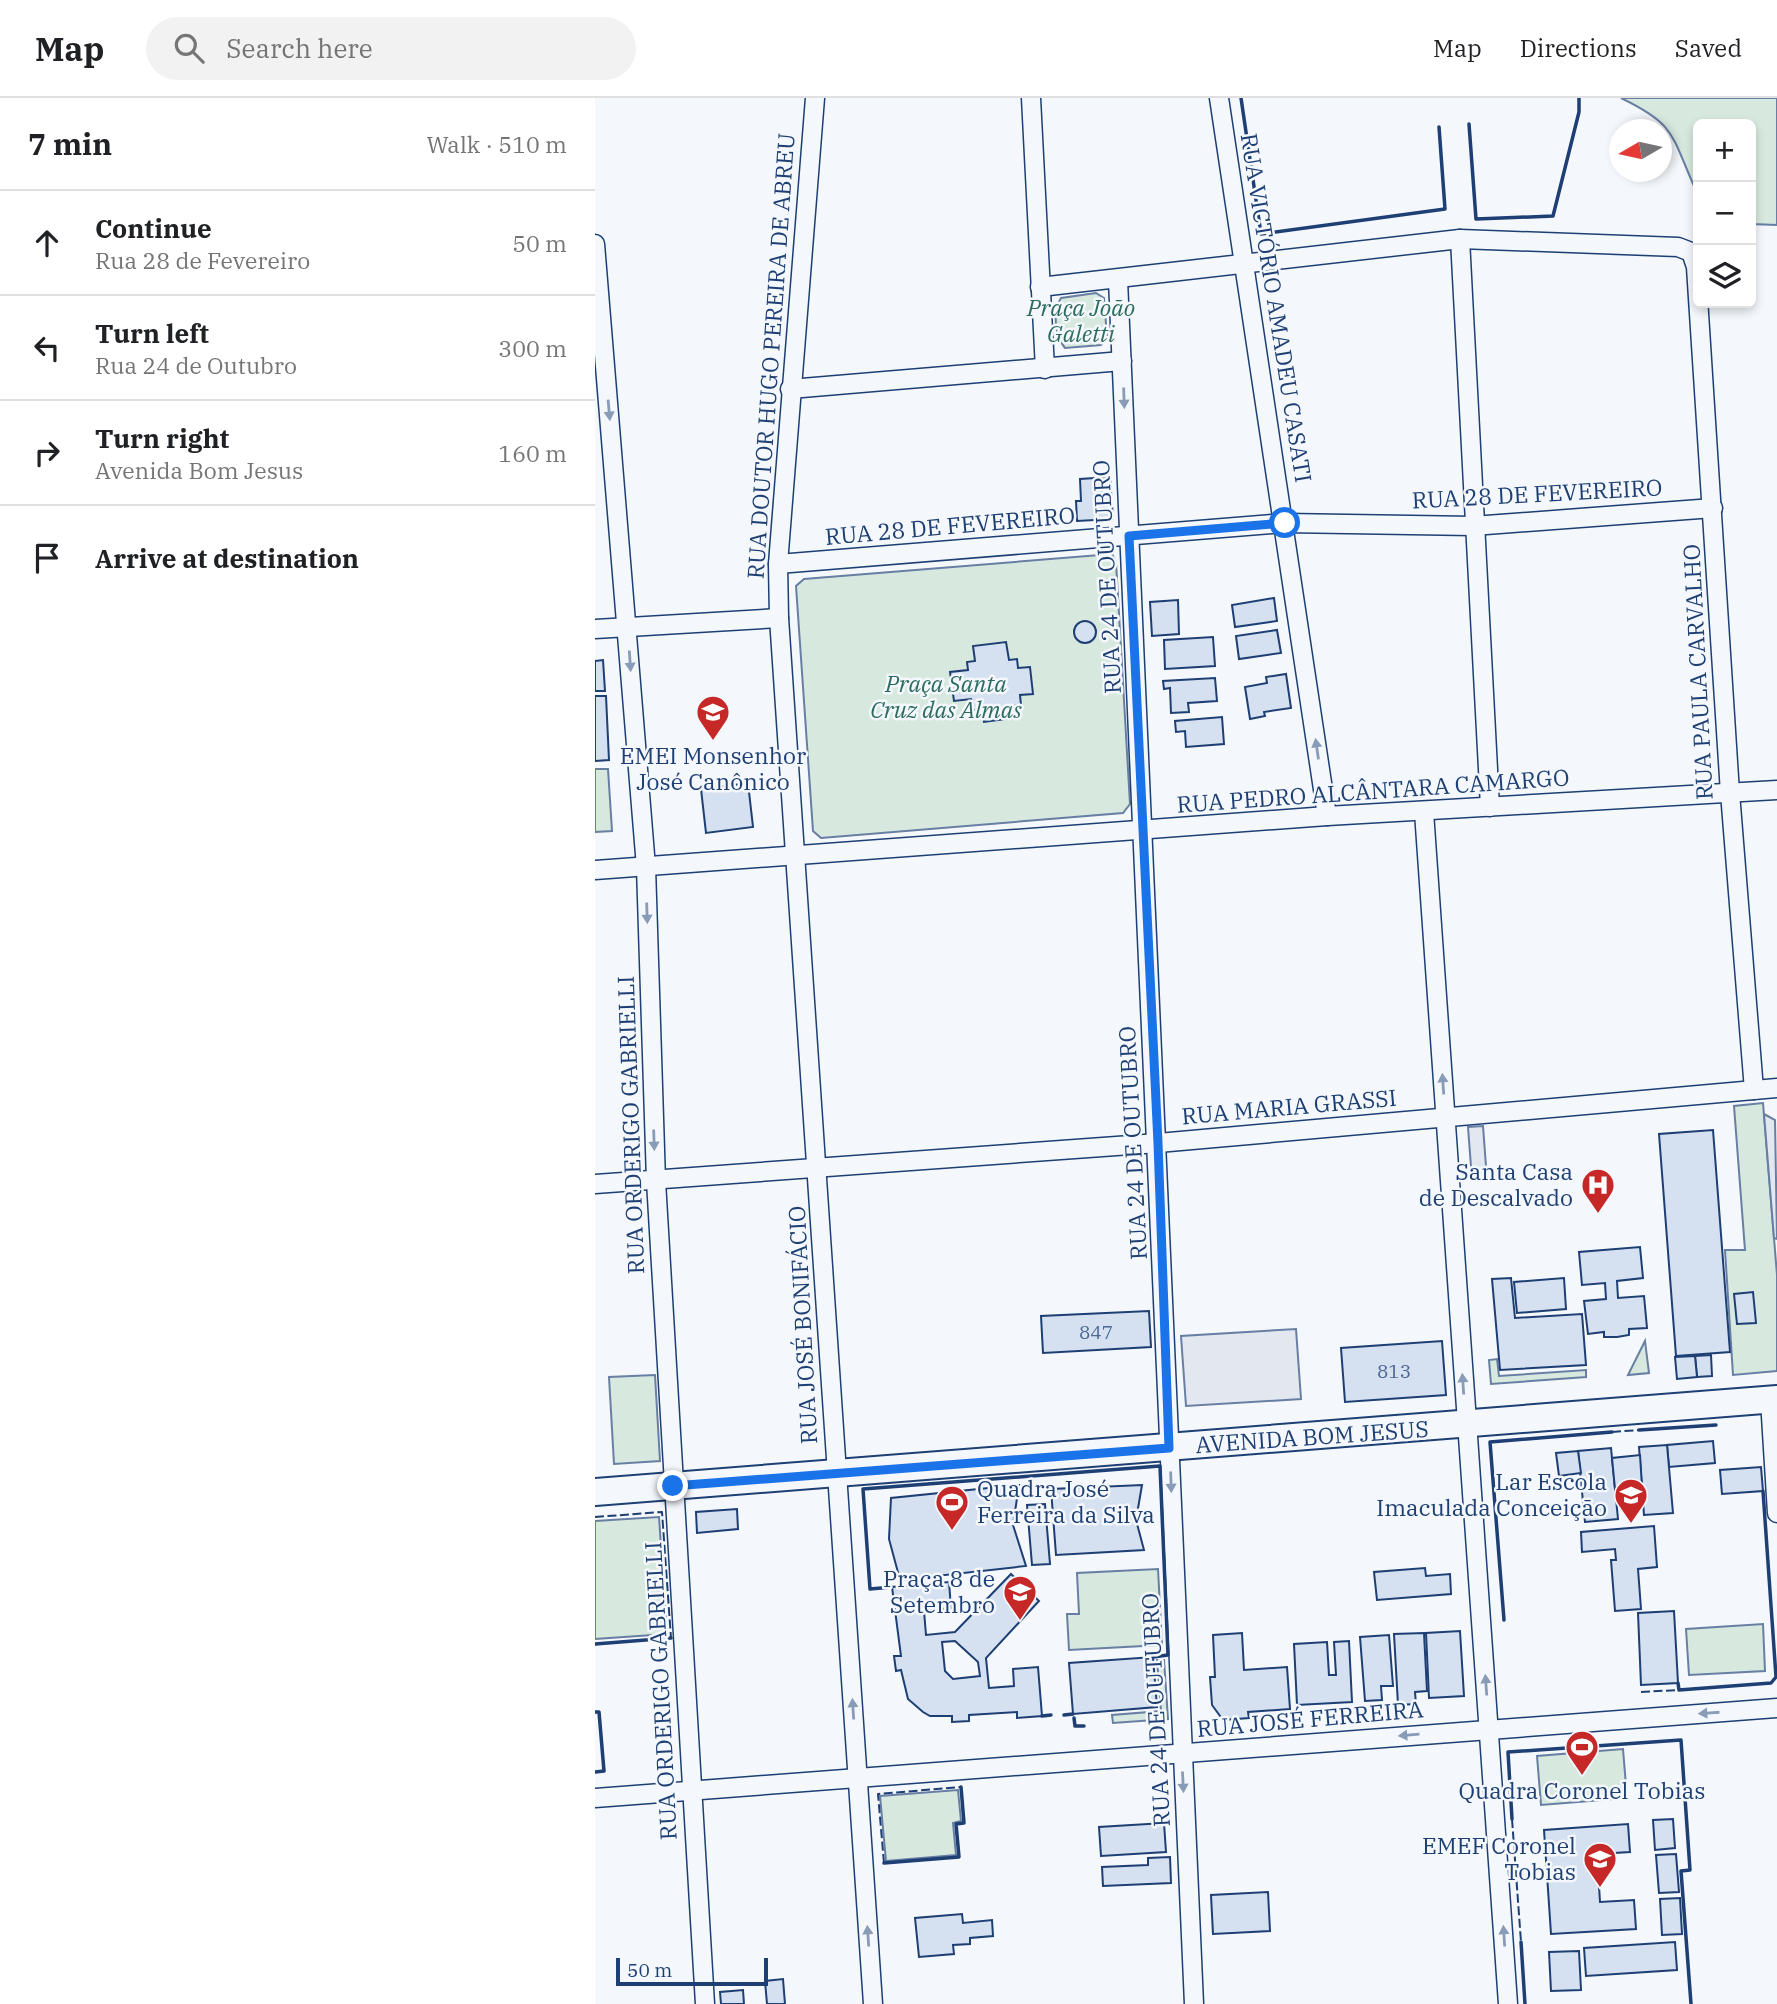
<!DOCTYPE html>
<html lang="en">
<head>
<meta charset="utf-8">
<style>
  :root { --surface:#fff; --page:#f2f2f2; --text:#202124; --muted:#757577; --line:#e0e0e0 }
  body { margin:0; font-family:"IBM Plex Serif",serif; background:var(--page); color:var(--text) }
  .controls { position:absolute; right:21px; top:21px; display:grid; overflow:hidden; border-radius:10px; box-shadow:0 4px 10px #0003 }
  .controls button { width:63px; height:63px; display:grid; place-items:center; padding:0; border:0; border-bottom:2px solid var(--line); background:var(--surface); color:var(--text); font:35px sans-serif }
  .compass { position:absolute; left:1014px; top:21px; width:63px; height:63px; border-radius:50%; background:var(--surface); box-shadow:0 4px 10px #0003; rotate:261deg }
  .scale { position:absolute; left:21px; bottom:18px; width:152px; box-sizing:border-box; padding-left:7px; border:4px solid #1d3f73; border-top:0; font-size:19px; line-height:24px; white-space:nowrap; color:#1d3f73; -webkit-text-stroke:5px #f4f7fb; paint-order:stroke }
  .stop { position:absolute; width:21px; height:21px; margin:-16px; border:5px solid #1a73e8; border-radius:50%; background:#fff }
  .stop.end { background:#1a73e8; border-color:#fff; box-shadow:0 2px 7px #0008 }
  .list { margin:0; padding:0; list-style:none }
  h2 { display:flex; justify-content:space-between; align-items:center; height:91px; margin:0; padding:0 28px; font-size:30px }
  h2 small { font-size:23px; font-weight:400; color:var(--muted) }
  .list li { display:grid; grid-template-columns:46px 1fr auto; gap:21px; align-items:center; box-sizing:border-box; height:105px; padding:0 28px; border-top:2px solid var(--line) }
  .list b { display:block; font-size:26px; white-space:nowrap }
  .list p { margin:0; font-size:23px; white-space:nowrap; color:var(--muted) }
  .list em { font-size:23px; font-style:normal; color:var(--muted) }
  .icon { flex:none; width:38px; height:38px; fill:none; stroke:currentColor; stroke-width:2; stroke-linecap:round; stroke-linejoin:round }
  .map { position:relative; flex:none; width:1182px; height:1906px; overflow:hidden }
  header { display:flex; align-items:center; gap:42px; box-sizing:border-box; height:98px; padding:0 35px; background:var(--surface); border-bottom:2px solid var(--line) }
  header strong { font-size:33px }
  nav { display:flex; gap:38px; margin-inline-start:auto; font-size:24px }
  .search { width:490px; height:63px; background:var(--page); display:flex; align-items:center; gap:18px; box-sizing:border-box; padding:0 24px; border-radius:38px; color:var(--muted); font-size:26px }
  main { display:flex }
  aside { flex:1; background:var(--surface) }
  .map>svg:first-child { display:block }
  .green { fill:#d7e8df; stroke:#687fa3; stroke-width:2 }
  .parking { fill:#e3e8f0; stroke:#687fa3; stroke-width:2 }
  .building { fill:#d5e0f0; stroke:#1d3f73; stroke-width:2; fill-rule:evenodd }
  .lines { fill:none; stroke-linecap:round; stroke-linejoin:round }
  .street-casing { stroke:#1d3f73; stroke-width:21 }
  .secondary-casing { stroke:#1d3f73; stroke-width:30 }
  .street { stroke:#f4f7fb; stroke-width:18 }
  .secondary { stroke:#f4f7fb; stroke-width:26 }
  .fence { stroke:#1d3f73; stroke-width:2; stroke-dasharray:9 3.5; stroke-linecap:butt }
  .wall { stroke:#1d3f73; stroke-width:3.5 }
  .oneway { fill:#889bb7 }
  .route { stroke:#1a73e8; stroke-width:9 }
  .labels { text-anchor:middle; stroke-width:5; stroke-linejoin:round; paint-order:stroke }
  .number-label { font-size:19px; fill:#4b6792 }
  .park-label { font-size:23px; font-style:italic; fill:#2c6c60; stroke:#f4f7fb }
  .street-label { font-size:23px; fill:#1d3f73; stroke:#f4f7fb }
  .poi-label { font-size:23px; fill:#1d3f73; stroke:#f4f7fb; text-anchor:end }
</style>
</head>
<body>
<header>
<strong>Map</strong>
<div class="search"><svg class="icon" aria-label="search" viewBox="0 0 24 24"><circle cx="10" cy="10" r="6"/><path d="M15 15l6 6"/></svg>Search here</div>
<nav><a>Map</a><a>Directions</a><a>Saved</a></nav>
</header>
<main>
<aside>
<h2>7 min<small>Walk · 510 m</small></h2>
<ul class="list">
<li><svg class="icon" aria-label="ahead" viewBox="0 0 24 24"><path d="M12 20V5M6 11l6-6 6 6"/></svg><div><b>Continue</b><p>Rua 28 de Fevereiro</p></div><em>50 m</em></li>
<li><svg class="icon" aria-label="left" viewBox="0 0 24 24"><path d="M17 20v-9H6M10 6l-5 5 5 5"/></svg><div><b>Turn left</b><p>Rua 24 de Outubro</p></div><em>300 m</em></li>
<li><svg class="icon" aria-label="right" viewBox="0 0 24 24"><path d="M7 20v-9h11M14 6l5 5-5 5"/></svg><div><b>Turn right</b><p>Avenida Bom Jesus</p></div><em>160 m</em></li>
<li><svg class="icon" aria-label="arrive" viewBox="0 0 24 24"><path d="M6 21V4h12l-3 4 3 4H6"/></svg><div><b>Arrive at destination</b></div></li>
</ul>
</aside>
<div class="map">
<svg width="1182" height="1906" viewBox="0 0 1182 1906">
  <rect width="100%" height="100%" fill="#f4f7fb"/>
  <g class="green">
    <path d="M1026 0H1182V127L1156 126V26H1103V90L1099 88C1076 36 1080 26 1026 0Z"/>
    <path d="M501 195 509 200 512 239 506 247 470 250C460 238 457 213 466 200Z"/>
    <polygon points="517,456 521,464 535,706 528,715 226,740 218,733 201,488 209,481"/>
    <polygon points="0,671 13,671 17,733 0,734"/>
    <polygon points="1168,1005 1182,1177 1182,1273 1138,1277 1130,1152 1150,1152 1139,1008"/>
    <polygon points="1050,1243 1054,1275 1033,1277"/>
    <polygon points="902,1261 904,1278 991,1272 991,1279 896,1286 894,1262"/>
    <polygon points="60,1277 65,1363 19,1366 14,1279"/>
    <polygon points="64,1419 72,1536 0,1541 0,1423"/>
    <polygon points="563,1471 567,1547 474,1552 472,1516 484,1516 482,1475"/>
    <polygon points="1168,1526 1170,1573 1094,1577 1091,1531"/>
    <polygon points="562,1562 569,1562 573,1621 518,1625 517,1617 566,1613"/>
    <polygon points="1028,1651 1032,1700 946,1707 942,1658"/>
    <polygon points="363,1692 366,1723 358,1725 361,1757 291,1763 285,1698"/>
  </g>
  <g class="parking">
    <polygon points="1169,1016 1180,1022 1182,1141 1179,1140"/>
    <polygon points="888,1028 892,1082 877,1082 873,1029"/>
    <polygon points="701,1231 706,1301 591,1308 586,1238"/>
  </g>
  <g class="building">
    <polygon points="515,379 518,421 482,423 481,403 486,403 485,381"/>
    <polygon points="679,500 682,523 640,529 637,507"/>
    <polygon points="583,502 584,536 557,538 555,504"/>
    <circle cx="490" cy="534" r="11"/>
    <polygon points="682,532 686,555 644,561 641,538"/>
    <polygon points="618,539 620,568 570,571 569,542"/>
    <polygon points="411,544 414,562 422,561 423,570 435,569 438,596 425,597 426,607 418,608 419,620 389,624 387,611 378,612 376,601 359,603 355,574 373,572 372,564 380,563 378,548"/>
    <polygon points="8,562 10,593 0,593 0,563"/>
    <polygon points="691,576 696,610 669,614 670,618 655,621 650,589 672,585 671,579"/>
    <polygon points="620,580 622,603 593,605 594,614 576,615 575,590 569,591 568,583"/>
    <polygon points="0,598 11,598 14,662 0,663"/>
    <polygon points="627,619 629,646 591,649 590,633 581,634 580,623"/>
    <polygon points="153,685 158,729 111,735 106,691"/>
    <polygon points="1118,1032 1135,1254 1081,1258 1064,1036"/>
    <polygon points="1045,1149 1048,1180 1022,1183 1023,1200 1049,1198 1052,1230 1034,1231 1034,1237 1022,1239 1009,1239 1009,1234 993,1236 989,1203 1011,1201 1010,1185 987,1187 984,1154"/>
    <polygon points="916,1180 920,1220 987,1216 991,1267 905,1272 897,1181"/>
    <polygon points="969,1180 971,1211 922,1215 919,1184"/>
    <polygon points="1158,1194 1161,1225 1142,1226 1139,1196"/>
    <polygon points="554,1213 556,1249 448,1255 446,1218"/>
    <polygon points="847,1243 851,1297 750,1304 746,1250"/>
    <polygon points="1116,1257 1117,1278 1102,1279 1100,1258"/>
    <polygon points="1100,1258 1102,1279 1082,1281 1080,1259"/>
    <polygon points="1118,1343 1120,1365 1074,1369 1072,1347"/>
    <polygon points="1072,1347 1078,1415 1049,1417 1044,1349"/>
    <polygon points="1016,1350 1023,1421 990,1424 983,1353"/>
    <polygon points="983,1353 986,1375 964,1378 961,1355"/>
    <polygon points="1045,1357 1047,1389 1020,1391 1017,1360"/>
    <polygon points="1166,1369 1168,1393 1127,1396 1125,1372"/>
    <polygon points="424,1387 418,1427 431,1468 305,1482 294,1441 296,1400"/>
    <polygon points="547,1387 541,1422 549,1452 461,1457 456,1391"/>
    <polygon points="450,1406 455,1466 437,1467 432,1407"/>
    <polygon points="142,1411 143,1431 102,1435 101,1414"/>
    <polygon points="1059,1428 1062,1469 1043,1471 1046,1511 1020,1513 1016,1462 1021,1462 1020,1451 987,1454 986,1434"/>
    <polygon points="830,1470 831,1478 855,1476 856,1496 782,1502 779,1474"/>
    <path d="M416 1476 444 1503 391 1560 394 1590 419 1588 418 1571 443 1569 447 1618 422 1620V1614L374 1617V1623L357 1624V1618H335L328 1614 313 1601 306 1572 301 1573 299 1558H306L297 1489 354 1484 356 1510 329 1513 331 1537 360 1534ZM360 1543 383 1564 385 1578 358 1581 350 1573 347 1544Z"/>
    <polygon points="1079,1513 1083,1585 1046,1587 1043,1515"/>
    <polygon points="865,1533 869,1598 834,1600 831,1535"/>
    <polygon points="647,1535 649,1572 692,1569 695,1611 653,1614 654,1620 628,1622 617,1607 615,1579 620,1579 618,1537"/>
    <polygon points="829,1535 832,1593 820,1594 821,1606 803,1607 799,1536"/>
    <polygon points="794,1537 798,1588 786,1588 787,1602 770,1603 765,1539"/>
    <polygon points="754,1543 757,1604 702,1607 699,1546 732,1544 734,1577 741,1577 739,1544"/>
    <polygon points="558,1559 562,1609 478,1616 474,1565"/>
    <polygon points="1078,1721 1080,1750 1060,1752 1058,1722"/>
    <polygon points="569,1725 571,1754 506,1758 504,1729"/>
    <polygon points="1033,1726 1035,1754 1002,1756 1005,1804 1039,1802 1041,1831 956,1836 949,1732"/>
    <polygon points="1081,1756 1084,1794 1064,1795 1061,1757"/>
    <polygon points="575,1759 576,1785 508,1788 507,1769 553,1767 553,1760"/>
    <polygon points="673,1794 675,1833 618,1836 616,1797"/>
    <polygon points="1085,1800 1087,1836 1067,1837 1065,1801"/>
    <polygon points="367,1816 368,1825 397,1822 398,1838 375,1840 375,1846 358,1847 359,1856 324,1859 320,1820"/>
    <polygon points="1080,1844 1082,1872 991,1878 989,1850"/>
    <polygon points="984,1853 986,1892 956,1893 954,1854"/>
    <polygon points="188,1881 190,1906 172,1906 170,1883"/>
    <polygon points="148,1892 149,1906 126,1906 125,1894"/>
  </g>
  <g class="lines">
    <defs>
      <g id="street">
        <path d="M220 0 183 466 184 520C218 982 248 1444 278 1906"/>
        <polyline points="436,0 450,271"/>
        <polyline points="624,0 732,718"/>
        <polyline points="865,141 895,709"/>
        <polyline points="0,146 51,769 61,1083 110,1906"/>
        <polyline points="523,182 599,1906"/>
        <polyline points="445,189 865,141 1083,149 1096,154 1101,169 1135,695 1159,992"/>
        <polyline points="195,291 527,263"/>
        <polyline points="183,466 690,425 878,428 1118,410"/>
        <polyline points="0,531 184,520"/>
        <polyline points="829,714 913,1906"/>
        <polyline points="0,772 732,718 1182,692"/>
        <polyline points="0,1086 563,1045 1182,990"/>
        <polyline points="1175,1302 1182,1415"/>
        <polyline points="0,1700 1182,1610"/>
      </g>
      <polyline id="secondary" points="0,1394 1182,1301"/>
    </defs>
    <use href="#street" class="street-casing"/>
    <use href="#secondary" class="secondary-casing"/>
    <use href="#street" class="street"/>
    <use href="#secondary" class="secondary"/>
    <g class="fence">
      <polyline points="1017,1334 1044,1332"/>
      <polyline points="0,1419 67,1414 76,1540"/>
      <polyline points="1046,1594 1084,1592"/>
      <polyline points="917,1721 926,1844"/>
      <polyline points="289,1765 283,1696 366,1689"/>
    </g>
    <g class="wall">
      <polyline points="646,0 666,136 850,111 844,29"/>
      <polyline points="874,26 881,121 958,118 984,14 984,0"/>
      <polyline points="1044,1332 1121,1327"/>
      <polyline points="297,1489 275,1491 268,1391 565,1368 573,1557 558,1559"/>
      <polyline points="909,1522 895,1344 1017,1334"/>
      <polyline points="0,1546 76,1540"/>
      <polyline points="1083,1585 1084,1592 1176,1585 1181,1579 1168,1393"/>
      <polyline points="0,1614 4,1614 9,1673 0,1674"/>
      <polyline points="469,1617 478,1616"/>
      <polyline points="447,1618 456,1617"/>
      <polyline points="479,1620 480,1628 489,1628"/>
      <polyline points="917,1721 913,1654 1086,1642 1095,1772 1086,1773 1096,1906"/>
      <polyline points="289,1765 364,1759 361,1726 369,1725 366,1689"/>
      <polyline points="926,1844 930,1906"/>
    </g>
  </g>
  <defs><path id="oneway-solid" d="M-6-.8H1V-3.2L6.5 0L1 3.2V.8H-6Z" transform="scale(1.75)"/></defs>
  <g class="oneway">
    <use href="#oneway-solid" transform="translate(529 300) rotate(88)"/>
    <use href="#oneway-solid" transform="translate(14 312) rotate(85)"/>
    <use href="#oneway-solid" transform="translate(35 563) rotate(86)"/>
    <use href="#oneway-solid" transform="translate(722 651) rotate(-98)"/>
    <use href="#oneway-solid" transform="translate(52 815) rotate(88)"/>
    <use href="#oneway-solid" transform="translate(848 986) rotate(-94)"/>
    <use href="#oneway-solid" transform="translate(59 1042) rotate(88)"/>
    <use href="#oneway-solid" transform="translate(868 1286) rotate(-94)"/>
    <use href="#oneway-solid" transform="translate(576 1384) rotate(88)"/>
    <use href="#oneway-solid" transform="translate(891 1587) rotate(-94)"/>
    <use href="#oneway-solid" transform="translate(258 1611) rotate(-94)"/>
    <use href="#oneway-solid" transform="translate(1114 1615) rotate(176)"/>
    <use href="#oneway-solid" transform="translate(814 1637) rotate(175)"/>
    <use href="#oneway-solid" transform="translate(588 1684) rotate(87)"/>
    <use href="#oneway-solid" transform="translate(273 1838) rotate(-94)"/>
    <use href="#oneway-solid" transform="translate(909 1838) rotate(-94)"/>
  </g>
  <g class="lines">
    <polyline class="route" points="78,1388 574,1350 563,1045 534,438 690,425"/>
  </g>
  <defs>
    <symbol id="school-pin" viewBox="-11 -11 22 30"><path d="M0 17L-7.5 6A9.5 9.5 0 1 1 7.5 6Z" fill="#c62828" stroke="#f4f7fb"/><path d="M0-5L7-2L0 1L-7-2ZM-4 1L0 2.5L4 1V4Q0 6-4 4Z" fill="#fff"/></symbol>
    <symbol id="hospital-pin" viewBox="-11 -11 22 30"><path d="M0 17L-7.5 6A9.5 9.5 0 1 1 7.5 6Z" fill="#c62828" stroke="#f4f7fb"/><path d="M-5-5h3v3.5h4V-5h3V5h-3V1.5h-4V5h-3Z" fill="#fff"/></symbol>
    <symbol id="stadium-pin" viewBox="-11 -11 22 30"><path d="M0 17L-7.5 6A9.5 9.5 0 1 1 7.5 6Z" fill="#c62828" stroke="#f4f7fb"/><path d="M0-5a6.5 5 0 1 0 0 10a6.5 5 0 1 0 0-10ZM-3.5-1.8h7v3.6h-7Z" fill="#fff"/></symbol>
  </defs>
  <g fill-rule="evenodd">
    <use href="#school-pin" x="99" y="595" width="38" height="52"/>
    <use href="#hospital-pin" x="984" y="1068" width="38" height="52"/>
    <use href="#school-pin" x="1017" y="1378" width="38" height="52"/>
    <use href="#stadium-pin" x="338" y="1385" width="38" height="52"/>
    <use href="#school-pin" x="406" y="1475" width="38" height="52"/>
    <use href="#stadium-pin" x="968" y="1630" width="38" height="52"/>
    <use href="#school-pin" x="986" y="1742" width="38" height="52"/>
  </g>
  <g class="labels">
    <g class="number-label">
      <text x="501" y="1241">847</text>
      <text x="799" y="1280">813</text>
    </g>
    <g class="park-label">
      <text x="486" y="218">Praça João<tspan x="486" dy="26">Galetti</tspan></text>
      <text x="351" y="594">Praça Santa<tspan x="351" dy="26">Cruz das Almas</tspan></text>
    </g>
    <g class="street-label">
      <text transform="translate(681 210) rotate(81)" y="8">RUA VICTÓRIO AMADEU CASATI</text>
      <text transform="translate(176 258) rotate(-86)" y="8">RUA DOUTOR HUGO PEREIRA DE ABREU</text>
      <text transform="translate(942 396) rotate(-3)" y="8">RUA 28 DE FEVEREIRO</text>
      <text transform="translate(355 428) rotate(-5)" y="8">RUA 28 DE FEVEREIRO</text>
      <text transform="translate(512 479) rotate(-93)" y="8">RUA 24 DE OUTUBRO</text>
      <text transform="translate(1103 574) rotate(-93)" y="8">RUA PAULA CARVALHO</text>
      <text transform="translate(778 693) rotate(-4)" y="8">RUA PEDRO ALCÂNTARA CAMARGO</text>
      <text transform="translate(694 1009) rotate(-5)" y="8">RUA MARIA GRASSI</text>
      <text transform="translate(36 1027) rotate(-92)" y="8">RUA ORDERIGO GABRIELLI</text>
      <text transform="translate(538 1045) rotate(-93)" y="8">RUA 24 DE OUTUBRO</text>
      <text transform="translate(208 1227) rotate(-93)" y="8">RUA JOSÉ BONIFÁCIO</text>
      <text transform="translate(717 1339) rotate(-4)" y="8">AVENIDA BOM JESUS</text>
      <text transform="translate(66 1593) rotate(-93)" y="8">RUA ORDERIGO GABRIELLI</text>
      <text transform="translate(561 1612) rotate(-93)" y="8">RUA 24 DE OUTUBRO</text>
      <text transform="translate(715 1621) rotate(-5)" y="8">RUA JOSÉ FERREIRA</text>
    </g>
    <g class="poi-label">
      <text x="118" y="666" text-anchor="middle">EMEI Monsenhor<tspan x="118" dy="26">José Canônico</tspan></text>
      <text x="978" y="1082">Santa Casa<tspan x="978" dy="26">de Descalvado</tspan></text>
      <text x="1012" y="1392">Lar Escola<tspan x="1012" dy="26">Imaculada Conceição</tspan></text>
      <text x="382" y="1399" text-anchor="start">Quadra José<tspan x="382" dy="26">Ferreira da Silva</tspan></text>
      <text x="400" y="1489">Praça 8 de<tspan x="400" dy="26">Setembro</tspan></text>
      <text x="987" y="1701" text-anchor="middle">Quadra Coronel Tobias</text>
      <text x="981" y="1756">EMEF Coronel<tspan x="981" dy="26">Tobias</tspan></text>
    </g>
  </g>
</svg>
<div class="controls">
<button>+</button>
<button>−</button>
<button><svg class="icon" aria-label="layers" viewBox="0 0 24 24"><path d="M12 4l9 5-9 5-9-5zM3 14l9 5 9-5"/></svg></button>
</div>
<svg class="compass" viewBox="-18 -18 36 36"><path d="M0-13l5 13h-10z" fill="#e53935"/><path d="M0 13l5-13h-10z" fill="#757577"/></svg>
<div class="scale">50 m</div>
<div class="stop" style="left:690px;top:425px"></div>
<div class="stop end" style="left:78px;top:1388px"></div>
</div>
</main>
</body>
</html>
